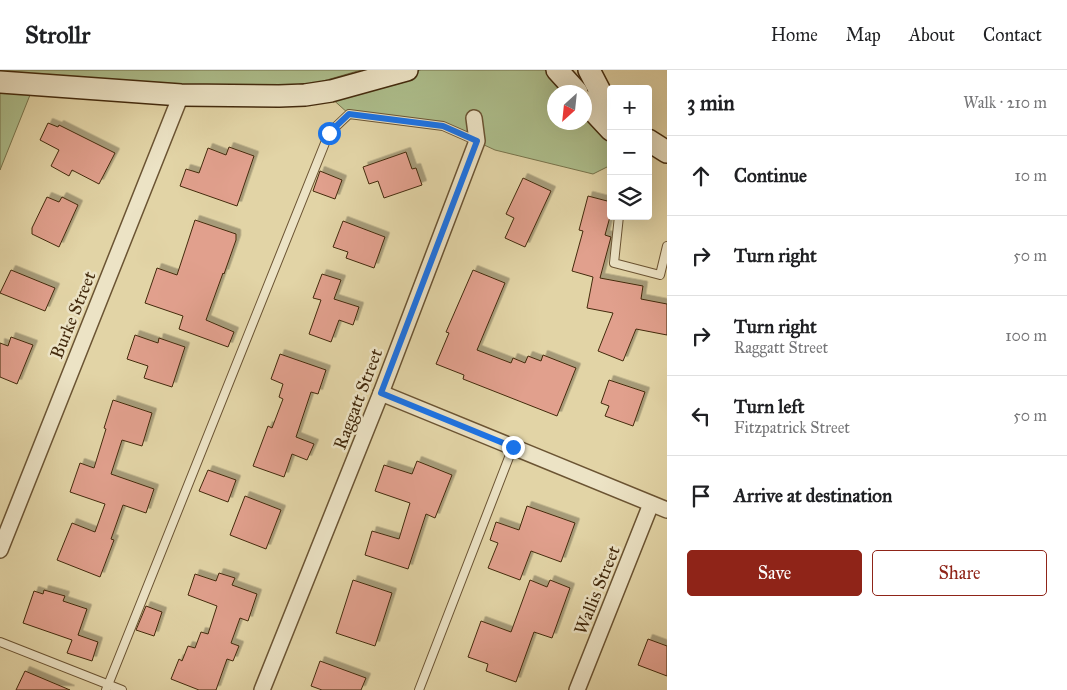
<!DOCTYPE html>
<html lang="en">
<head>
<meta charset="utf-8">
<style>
  :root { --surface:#fff; --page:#f6f6f6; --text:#202124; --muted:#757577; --line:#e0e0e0; --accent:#8f2418 }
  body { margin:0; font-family:"IM FELL Great Primer",serif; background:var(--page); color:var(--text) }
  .controls { position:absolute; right:15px; top:15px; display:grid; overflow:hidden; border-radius:5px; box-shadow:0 5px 20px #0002 }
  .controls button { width:45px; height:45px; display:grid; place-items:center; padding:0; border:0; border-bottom:1px solid var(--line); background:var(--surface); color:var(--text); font:25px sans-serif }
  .compass { position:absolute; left:547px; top:15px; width:45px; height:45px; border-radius:50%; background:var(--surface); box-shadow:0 5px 20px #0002; rotate:207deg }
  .stop { position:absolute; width:15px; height:15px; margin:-11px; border:4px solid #1a73e8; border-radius:50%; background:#fff }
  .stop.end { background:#1a73e8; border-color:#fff; box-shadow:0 1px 5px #0008 }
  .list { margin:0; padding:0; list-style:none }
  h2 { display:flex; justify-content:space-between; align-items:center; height:65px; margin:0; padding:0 20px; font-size:21px }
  h2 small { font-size:16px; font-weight:400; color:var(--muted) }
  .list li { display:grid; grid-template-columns:32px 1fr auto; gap:15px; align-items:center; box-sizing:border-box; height:80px; padding:0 20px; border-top:1px solid var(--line) }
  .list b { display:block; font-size:19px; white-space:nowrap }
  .list p { margin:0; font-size:16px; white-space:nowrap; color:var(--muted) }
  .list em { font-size:16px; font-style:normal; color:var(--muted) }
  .actions { display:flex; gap:10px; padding:15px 20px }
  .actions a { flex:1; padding:11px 0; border:1px solid var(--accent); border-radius:5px; text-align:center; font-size:18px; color:var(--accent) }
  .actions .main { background:var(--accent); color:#fff }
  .icon { flex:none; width:28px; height:28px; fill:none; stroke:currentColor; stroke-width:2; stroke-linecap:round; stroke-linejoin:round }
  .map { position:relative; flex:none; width:667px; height:620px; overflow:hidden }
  header { display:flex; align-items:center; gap:30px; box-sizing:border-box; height:70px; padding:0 25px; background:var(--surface); border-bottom:1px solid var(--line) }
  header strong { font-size:24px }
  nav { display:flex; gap:28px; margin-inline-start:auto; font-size:18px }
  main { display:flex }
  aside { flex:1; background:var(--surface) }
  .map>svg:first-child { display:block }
  .green { fill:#adbe8c; stroke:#78744c }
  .building { fill:#e1a08d; stroke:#432a0d; filter:url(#shadow) }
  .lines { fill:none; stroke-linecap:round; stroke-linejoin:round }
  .lane-casing { stroke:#6b5433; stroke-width:10 }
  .street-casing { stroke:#6b5433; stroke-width:18 }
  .secondary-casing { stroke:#432a0d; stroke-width:24 }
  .lane { stroke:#ece3c5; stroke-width:8 }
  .street { stroke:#ece3c5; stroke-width:15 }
  .secondary { stroke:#ece3c5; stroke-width:21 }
  .route { stroke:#1a73e8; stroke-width:6 }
  .labels { text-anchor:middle; stroke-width:5; stroke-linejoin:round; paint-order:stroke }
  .street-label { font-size:18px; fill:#432a0d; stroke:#ece3c5 }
</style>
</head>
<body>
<header>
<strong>Strollr</strong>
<nav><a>Home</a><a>Map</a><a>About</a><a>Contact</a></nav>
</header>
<main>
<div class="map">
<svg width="667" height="620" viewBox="0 0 667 620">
  <defs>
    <filter id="shadow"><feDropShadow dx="4.5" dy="-4.5" stdDeviation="0" flood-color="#0004"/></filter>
  </defs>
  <rect width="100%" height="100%" fill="#e2d4a6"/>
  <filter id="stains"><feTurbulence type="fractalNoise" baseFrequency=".004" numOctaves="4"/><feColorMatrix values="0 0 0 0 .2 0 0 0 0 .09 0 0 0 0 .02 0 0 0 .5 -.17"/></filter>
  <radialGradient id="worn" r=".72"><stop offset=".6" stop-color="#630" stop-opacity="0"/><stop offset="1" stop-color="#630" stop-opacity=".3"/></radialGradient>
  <g class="green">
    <polygon points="0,0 361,0 313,14 246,26 34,15 0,100"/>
    <polygon points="421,0 557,0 577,22 554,22 554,52 584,52 585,31 611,60 611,95 593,104 495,80 443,56 349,44 329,26"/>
  </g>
  <g class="building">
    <polygon points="48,53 58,57 59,55 115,83 99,114 72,100 69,106 51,96 59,80 40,70"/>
    <polygon points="229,77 254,86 237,136 180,116 186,99 199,103 208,78 226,85"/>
    <polygon points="406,82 412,99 416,98 422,115 384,128 378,111 369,114 363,97"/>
    <polygon points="320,101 342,110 335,129 313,121"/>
    <polygon points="523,108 551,121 525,177 505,168 514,148 506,144"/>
    <polygon points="588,126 611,132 611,143 605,165 611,167 600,208 643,216 641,229 667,234 667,265 636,259 623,291 598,281 613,243 587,238 593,207 572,201 583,161 579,160"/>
    <polygon points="47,127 59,132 62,127 78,135 59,177 32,164 32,158"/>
    <polygon points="195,150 236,164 236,170 224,204 223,203 206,250 234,262 228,277 179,259 183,246 145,233 157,198 177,205"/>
    <polygon points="343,151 385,167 374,198 346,188 348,182 333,177"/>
    <polygon points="11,200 55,218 45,241 0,223"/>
    <polygon points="473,200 505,213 477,280 511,293 513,288 525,293 528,286 541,291 543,285 576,298 557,346 463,309 464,305 436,294 449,263 446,262"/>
    <polygon points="322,204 341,210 334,229 359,237 353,255 339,250 331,272 309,264 321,230 313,228"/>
    <polygon points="135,265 158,273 159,268 185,277 172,317 144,308 148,296 127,289"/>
    <polygon points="11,267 33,275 17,314 0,307 0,273 8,276"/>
    <polygon points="280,284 326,300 318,324 311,322 296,367 314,374 307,390 292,384 284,407 253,396 268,356 272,358 283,329 279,327 283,314 271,309"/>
    <polygon points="609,310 645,322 633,356 605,346 609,336 601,333"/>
    <polygon points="113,330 152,343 142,376 122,370 111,404 154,419 146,443 123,435 111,469 114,470 100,507 57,490 72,453 95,462 105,434 70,422 80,393 94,398 106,359 104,358"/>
    <polygon points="417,391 452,405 435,448 426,444 408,499 365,485 372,461 399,469 410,433 375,421 384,395 412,404"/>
    <polygon points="208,400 236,410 228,432 199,421"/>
    <polygon points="245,426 281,440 266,479 230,465"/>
    <polygon points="527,436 575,453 561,492 531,481 520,510 488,498 498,473 490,470 496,452 519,460"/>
    <polygon points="219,503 235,508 232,515 257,524 248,551 240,548 231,573 239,576 233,591 227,589 216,620 199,620 171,609 179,589 182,591 188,576 195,578 201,562 208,564 217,536 188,525 195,504 216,511"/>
    <polygon points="353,510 392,523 375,576 336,563"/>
    <polygon points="530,510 547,517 550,510 570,518 552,568 534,562 516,612 486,601 488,594 468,587 481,551 511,562"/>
    <polygon points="44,520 65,526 63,531 87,539 78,565 98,572 92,591 67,583 72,570 23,553 34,521 43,524"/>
    <polygon points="146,536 162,542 154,566 136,560"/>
    <polygon points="648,569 667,576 667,606 638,595"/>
    <polygon points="320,591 366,608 361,620 322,620 311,616"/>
    <polygon points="25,601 70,620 16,620"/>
  </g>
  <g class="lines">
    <defs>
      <g id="lane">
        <polyline points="619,146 614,193 660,205 667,176"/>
        <polyline points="0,572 122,620"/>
        <polyline points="106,620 329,63 349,44 443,56 477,71"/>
        <polyline points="419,620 513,377"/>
      </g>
      <g id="street">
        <polyline points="381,323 667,440"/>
        <polyline points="0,480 181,25"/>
        <polyline points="262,620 381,323 477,71 474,48"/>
        <polyline points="577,620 651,434"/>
      </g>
      <g id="secondary">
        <polyline points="557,0 577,22"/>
        <polyline points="589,0 602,25 611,36"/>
        <polyline points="0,12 181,25 279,26 305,25 331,21 407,0"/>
        <polyline points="584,31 611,60"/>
        <polyline points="648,70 667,82"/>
      </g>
    </defs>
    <use href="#lane" class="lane-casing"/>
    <use href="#street" class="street-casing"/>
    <use href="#secondary" class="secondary-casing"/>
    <use href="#lane" class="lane"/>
    <use href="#street" class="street"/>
    <use href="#secondary" class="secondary"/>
  </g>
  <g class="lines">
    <polyline class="route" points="329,63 349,44 443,56 477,71 381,323 513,377"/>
  </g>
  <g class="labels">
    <g class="street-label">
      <text transform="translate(73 245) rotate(-68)" y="6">Burke Street</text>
      <text transform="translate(358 329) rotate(-69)" y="6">Raggatt Street</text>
      <text transform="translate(597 520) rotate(-68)" y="6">Wallis Street</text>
    </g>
  </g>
  <rect width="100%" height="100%" filter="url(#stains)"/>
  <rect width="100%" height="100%" fill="url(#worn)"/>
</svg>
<div class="controls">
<button>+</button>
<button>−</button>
<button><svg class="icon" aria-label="layers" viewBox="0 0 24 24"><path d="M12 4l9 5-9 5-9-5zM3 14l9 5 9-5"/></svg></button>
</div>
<svg class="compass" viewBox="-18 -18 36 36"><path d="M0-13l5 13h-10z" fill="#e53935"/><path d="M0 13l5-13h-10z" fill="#757577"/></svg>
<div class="stop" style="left:329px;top:63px"></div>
<div class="stop end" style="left:513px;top:377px"></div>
</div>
<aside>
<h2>3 min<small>Walk · 210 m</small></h2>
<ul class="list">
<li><svg class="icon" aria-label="ahead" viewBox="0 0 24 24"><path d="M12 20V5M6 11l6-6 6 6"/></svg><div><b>Continue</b></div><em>10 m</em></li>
<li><svg class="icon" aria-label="right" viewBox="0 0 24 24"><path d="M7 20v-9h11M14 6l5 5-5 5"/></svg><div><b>Turn right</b></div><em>50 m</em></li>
<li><svg class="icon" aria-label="right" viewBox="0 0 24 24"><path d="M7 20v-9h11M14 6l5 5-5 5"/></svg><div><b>Turn right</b><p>Raggatt Street</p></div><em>100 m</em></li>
<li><svg class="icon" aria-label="left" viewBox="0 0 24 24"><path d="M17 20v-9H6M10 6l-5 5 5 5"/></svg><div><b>Turn left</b><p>Fitzpatrick Street</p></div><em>50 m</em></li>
<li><svg class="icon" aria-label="arrive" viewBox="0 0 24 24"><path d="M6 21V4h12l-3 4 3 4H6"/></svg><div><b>Arrive at destination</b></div></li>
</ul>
<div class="actions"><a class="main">Save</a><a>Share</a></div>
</aside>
</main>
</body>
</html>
